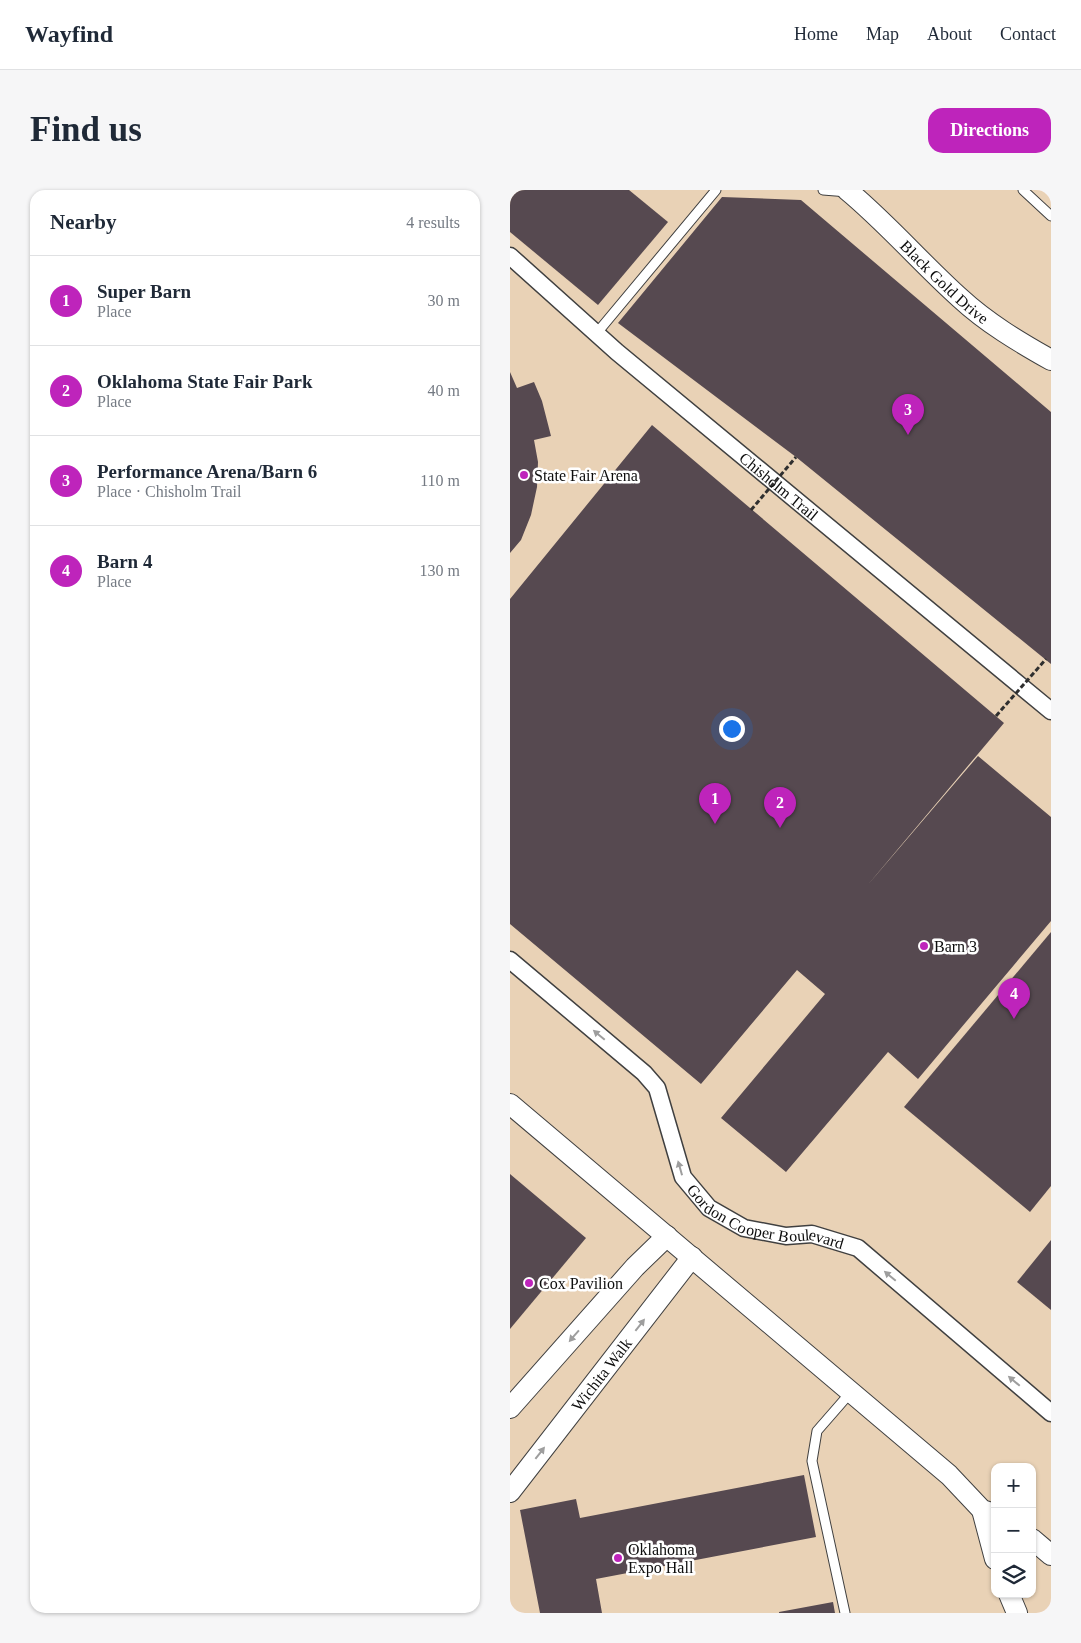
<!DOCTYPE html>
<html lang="en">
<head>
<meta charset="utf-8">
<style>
  :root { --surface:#fff; --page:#f6f6f7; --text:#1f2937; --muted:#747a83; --line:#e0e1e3; --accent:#be24bb }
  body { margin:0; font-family:"Times New Roman",serif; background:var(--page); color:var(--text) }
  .controls { position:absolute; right:15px; bottom:15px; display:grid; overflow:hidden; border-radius:10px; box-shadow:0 1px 4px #0004 }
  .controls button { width:45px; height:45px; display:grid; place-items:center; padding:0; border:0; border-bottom:1px solid var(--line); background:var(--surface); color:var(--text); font:25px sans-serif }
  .you { position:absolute; left:221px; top:538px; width:18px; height:18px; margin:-12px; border:4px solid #fff; border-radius:50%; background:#1a73e8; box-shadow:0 0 0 8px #1a73e833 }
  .badge { display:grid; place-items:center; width:32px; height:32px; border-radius:50%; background:var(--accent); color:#fff; font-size:16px; font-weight:700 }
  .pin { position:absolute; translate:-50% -41px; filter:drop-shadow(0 1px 2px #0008) }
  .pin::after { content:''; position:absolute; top:26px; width:18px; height:15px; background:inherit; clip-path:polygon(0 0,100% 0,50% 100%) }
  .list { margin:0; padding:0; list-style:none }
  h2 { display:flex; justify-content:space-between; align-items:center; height:65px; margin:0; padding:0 20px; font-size:21px }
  h2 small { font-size:16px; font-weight:400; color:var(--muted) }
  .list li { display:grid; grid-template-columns:32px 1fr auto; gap:15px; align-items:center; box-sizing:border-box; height:90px; padding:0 20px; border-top:1px solid var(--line) }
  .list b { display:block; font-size:19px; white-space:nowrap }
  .list p { margin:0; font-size:16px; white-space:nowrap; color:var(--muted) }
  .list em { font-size:16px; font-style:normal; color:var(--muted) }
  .icon { flex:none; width:28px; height:28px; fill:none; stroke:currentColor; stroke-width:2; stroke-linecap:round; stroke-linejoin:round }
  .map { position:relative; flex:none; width:541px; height:1423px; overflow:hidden; border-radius:15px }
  header { display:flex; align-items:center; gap:30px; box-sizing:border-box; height:70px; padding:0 25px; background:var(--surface); border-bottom:1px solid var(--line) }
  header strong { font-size:24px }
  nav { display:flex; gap:28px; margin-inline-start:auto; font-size:18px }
  .intro { display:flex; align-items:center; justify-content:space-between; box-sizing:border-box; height:120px; padding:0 30px }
  h1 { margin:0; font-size:35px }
  .button { padding:12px 22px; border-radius:15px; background:var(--accent); color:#fff; font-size:18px; font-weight:700 }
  main { display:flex; gap:30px; padding:0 30px }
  aside { flex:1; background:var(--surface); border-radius:15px; box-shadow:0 1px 4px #0004 }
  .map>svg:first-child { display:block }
  .green { fill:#e9d2b6; fill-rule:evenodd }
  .building { fill:#564950 }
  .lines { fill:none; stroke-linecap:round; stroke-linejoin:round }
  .service-casing { stroke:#404040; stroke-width:11 }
  .minor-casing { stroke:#404040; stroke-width:19 }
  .tertiary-casing { stroke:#404040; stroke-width:22 }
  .service { stroke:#fff; stroke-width:9 }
  .minor { stroke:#fff; stroke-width:16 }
  .tertiary { stroke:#fff; stroke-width:20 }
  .path-bridge { stroke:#2f2f2f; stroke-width:3; stroke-dasharray:5 2.5; stroke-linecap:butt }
  .oneway { fill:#9e9e9e }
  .poi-dot { fill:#be24bb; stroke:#fff; stroke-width:2 }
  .labels { text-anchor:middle; stroke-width:5; stroke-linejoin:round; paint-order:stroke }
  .street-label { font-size:16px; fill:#0d0d0d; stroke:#fff }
  .poi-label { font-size:16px; fill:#0d0d0d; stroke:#fff; text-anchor:start }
</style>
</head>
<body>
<header>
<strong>Wayfind</strong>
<nav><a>Home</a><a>Map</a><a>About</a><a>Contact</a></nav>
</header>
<div class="intro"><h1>Find us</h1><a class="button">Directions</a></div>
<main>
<aside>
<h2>Nearby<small>4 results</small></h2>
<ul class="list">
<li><span class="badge">1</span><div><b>Super Barn</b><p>Place</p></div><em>30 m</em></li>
<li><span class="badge">2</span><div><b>Oklahoma State Fair Park</b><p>Place</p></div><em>40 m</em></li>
<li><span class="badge">3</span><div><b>Performance Arena/Barn 6</b><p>Place · Chisholm Trail</p></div><em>110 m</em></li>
<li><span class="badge">4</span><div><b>Barn 4</b><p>Place</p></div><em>130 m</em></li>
</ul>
</aside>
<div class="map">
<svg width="541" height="1423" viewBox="0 0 541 1423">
  <rect width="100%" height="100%" fill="#ffedef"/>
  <path class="green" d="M0 0H541V1423H0ZM485 1277H522V1404H485Z"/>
  <g class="building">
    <polygon points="0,0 119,0 158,32 88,115 0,42"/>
    <polygon points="212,7 291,10 541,222 541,474 286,267 108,133"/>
    <polygon points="0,182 7,198 24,192 32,211 41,246 24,250 28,272 27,297 21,325 11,350 0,363"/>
    <polygon points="142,235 494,533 356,697 468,566 541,627 541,731 408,889 378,862 276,982 211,928 315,804 287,780 191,894 0,734 0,409"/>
    <polygon points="541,742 541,996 520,1022 394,917"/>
    <polygon points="0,984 76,1048 0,1139"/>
    <polygon points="541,1050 541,1120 507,1092"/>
    <polygon points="294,1285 306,1347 86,1389 92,1423 30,1423 10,1320 66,1309 70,1328"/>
    <polygon points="323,1412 325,1423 269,1423 269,1422"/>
  </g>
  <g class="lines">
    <defs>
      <g id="service">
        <polyline points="313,0 338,2"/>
        <polyline points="513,0 541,26"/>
        <polyline points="86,144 206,0"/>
        <polyline points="335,1423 302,1271 307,1241 341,1202"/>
      </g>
      <g id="minor">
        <path id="s1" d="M0 66 107 162 541 521"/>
        <path id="s2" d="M0 770 134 883 147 898 173 987 199 1018 234 1038 276 1046 302 1044 348 1058 541 1223"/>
      </g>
      <g id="tertiary">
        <path id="s3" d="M337 0C377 33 411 73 450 108 477 133 509 152 541 170"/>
        <polyline points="0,914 439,1285 472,1320 485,1324"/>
        <polyline points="0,1218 125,1077 157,1046"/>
        <path id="s4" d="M0 1302 182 1067"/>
        <polyline points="472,1320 485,1369"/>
        <polyline points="522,1349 541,1365"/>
        <polyline points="499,1404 507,1423"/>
      </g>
    </defs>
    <use href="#service" class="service-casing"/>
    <use href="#minor" class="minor-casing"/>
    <use href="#tertiary" class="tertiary-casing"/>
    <use href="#service" class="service"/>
    <use href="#minor" class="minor"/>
    <use href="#tertiary" class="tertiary"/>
    <g class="path-bridge">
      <polyline points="241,320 286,267"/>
      <polyline points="486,526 536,469"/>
    </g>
  </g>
  <defs><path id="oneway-solid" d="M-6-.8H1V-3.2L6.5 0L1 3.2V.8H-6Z" transform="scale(1.25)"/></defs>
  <g class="oneway">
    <use href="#oneway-solid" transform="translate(89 845) rotate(-140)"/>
    <use href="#oneway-solid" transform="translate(170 978) rotate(-106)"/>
    <use href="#oneway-solid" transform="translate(380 1086) rotate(-140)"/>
    <use href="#oneway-solid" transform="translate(130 1135) rotate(-52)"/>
    <use href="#oneway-solid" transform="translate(64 1146) rotate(131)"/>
    <use href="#oneway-solid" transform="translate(504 1191) rotate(-140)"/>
    <use href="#oneway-solid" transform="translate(30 1263) rotate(-52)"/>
  </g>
  <g class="poi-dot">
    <circle cx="14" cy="285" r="5"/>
    <circle cx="414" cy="756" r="5"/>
    <circle cx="19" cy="1093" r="5"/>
    <circle cx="108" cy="1368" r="5"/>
  </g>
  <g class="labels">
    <g class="street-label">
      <text dy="6" stroke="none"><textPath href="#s3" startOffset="134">Black Gold Drive</textPath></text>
      <text dy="6" stroke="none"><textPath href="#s1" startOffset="354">Chisholm Trail</textPath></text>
      <text dy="6" stroke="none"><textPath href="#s2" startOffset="385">Gordon Cooper Boulevard</textPath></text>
      <text dy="6" stroke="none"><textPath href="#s4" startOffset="149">Wichita Walk</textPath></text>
    </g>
    <g class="poi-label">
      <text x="24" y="291">State Fair Arena</text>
      <text x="424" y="762">Barn 3</text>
      <text x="29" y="1099">Cox Pavilion</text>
      <text x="118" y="1365">Oklahoma<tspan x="118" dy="18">Expo Hall</tspan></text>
    </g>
  </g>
</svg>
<div class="controls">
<button>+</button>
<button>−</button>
<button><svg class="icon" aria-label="layers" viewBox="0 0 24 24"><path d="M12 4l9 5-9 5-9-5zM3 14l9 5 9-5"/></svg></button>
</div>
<div class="you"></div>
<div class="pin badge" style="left:205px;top:634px">1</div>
<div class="pin badge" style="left:270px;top:638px">2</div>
<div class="pin badge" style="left:398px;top:245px">3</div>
<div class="pin badge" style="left:504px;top:829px">4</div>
</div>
</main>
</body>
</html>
